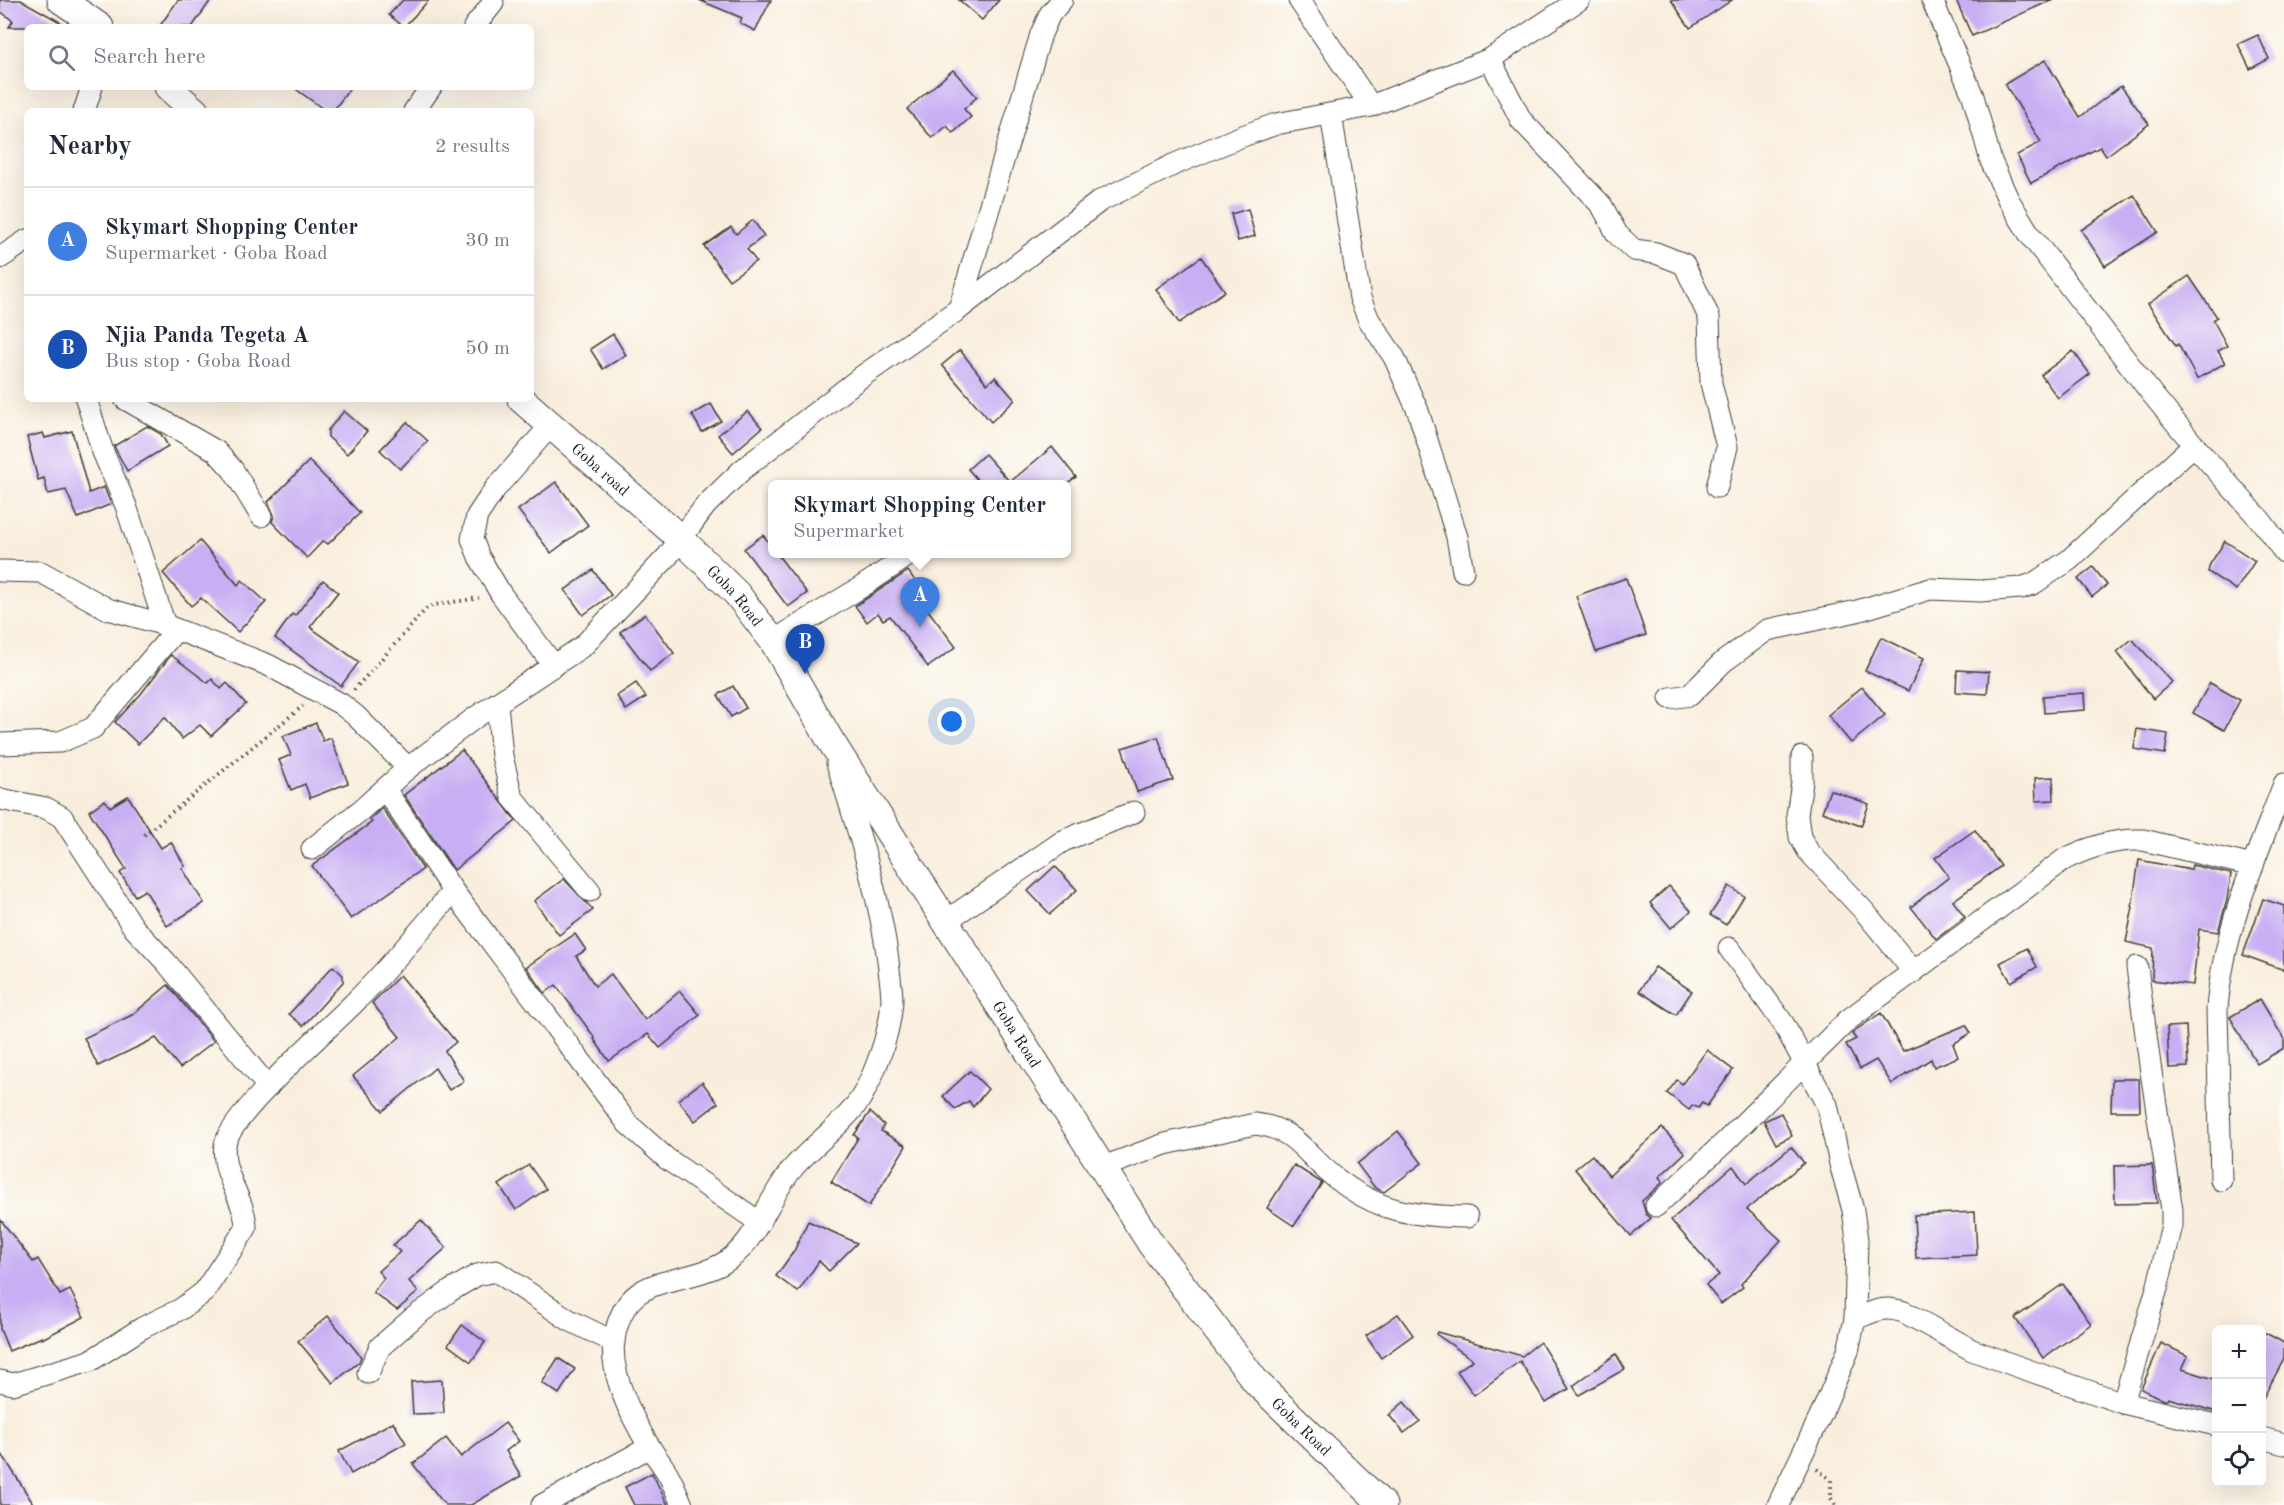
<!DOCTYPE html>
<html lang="en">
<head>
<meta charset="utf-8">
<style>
  :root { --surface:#fff; --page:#f6f6f7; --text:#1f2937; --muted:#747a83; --line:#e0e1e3; --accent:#b5179e }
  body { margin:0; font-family:"Old Standard TT",serif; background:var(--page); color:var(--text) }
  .controls { position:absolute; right:18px; bottom:18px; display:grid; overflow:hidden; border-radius:9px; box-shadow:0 6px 24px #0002 }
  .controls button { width:54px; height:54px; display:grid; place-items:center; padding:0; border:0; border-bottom:2px solid var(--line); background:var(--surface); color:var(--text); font:30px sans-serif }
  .you { position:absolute; left:952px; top:722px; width:21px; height:21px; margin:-15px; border:4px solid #fff; border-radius:50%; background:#1a73e8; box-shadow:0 0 0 9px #1a73e833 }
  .badge { display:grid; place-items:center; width:39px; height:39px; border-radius:50%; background:var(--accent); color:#fff; font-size:20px; font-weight:700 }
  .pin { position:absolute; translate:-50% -50px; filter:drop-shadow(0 2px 3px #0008) }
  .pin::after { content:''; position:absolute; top:32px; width:21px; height:18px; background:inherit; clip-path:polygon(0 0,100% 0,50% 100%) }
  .popup { position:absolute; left:768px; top:480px; width:303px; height:78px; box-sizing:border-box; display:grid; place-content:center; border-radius:9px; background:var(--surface); filter:drop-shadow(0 2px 4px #0005); font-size:20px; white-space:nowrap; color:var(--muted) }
  .popup b { font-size:22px; color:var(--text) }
  .popup::after { content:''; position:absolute; left:50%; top:100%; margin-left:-12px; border:12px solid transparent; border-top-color:var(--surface) }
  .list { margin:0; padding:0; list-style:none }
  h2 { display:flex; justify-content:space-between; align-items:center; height:78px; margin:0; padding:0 24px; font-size:26px }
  h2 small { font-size:20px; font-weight:400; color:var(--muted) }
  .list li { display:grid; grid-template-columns:39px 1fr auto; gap:18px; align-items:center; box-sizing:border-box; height:108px; padding:0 24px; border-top:2px solid var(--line) }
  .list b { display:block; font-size:22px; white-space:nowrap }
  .list p { margin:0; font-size:20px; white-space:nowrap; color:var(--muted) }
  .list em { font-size:20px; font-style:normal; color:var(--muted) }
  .icon { flex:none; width:33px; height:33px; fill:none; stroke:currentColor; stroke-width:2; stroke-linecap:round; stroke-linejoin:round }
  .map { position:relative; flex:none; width:2284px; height:1505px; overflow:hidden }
  .search { position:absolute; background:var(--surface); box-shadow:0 6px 24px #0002; left:24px; top:24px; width:510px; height:66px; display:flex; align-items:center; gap:15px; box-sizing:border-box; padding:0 21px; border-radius:9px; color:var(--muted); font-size:22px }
  .panel { position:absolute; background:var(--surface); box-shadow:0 6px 24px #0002; left:24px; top:108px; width:510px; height:294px; border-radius:9px }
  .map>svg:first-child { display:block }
  .building { fill:#c8aef3 }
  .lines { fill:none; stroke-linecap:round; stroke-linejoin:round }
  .minor-casing { stroke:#3d3c39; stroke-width:23 }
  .major-casing { stroke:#3d3c39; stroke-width:29 }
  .path { stroke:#3d3c39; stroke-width:4; stroke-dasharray:1.5 4.5; stroke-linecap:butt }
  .minor { stroke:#fff; stroke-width:21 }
  .major { stroke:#fff; stroke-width:27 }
  .labels { text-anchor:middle; stroke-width:4.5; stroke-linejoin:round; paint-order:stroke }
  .street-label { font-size:16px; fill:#1c1c1c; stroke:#fdfcf7 }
</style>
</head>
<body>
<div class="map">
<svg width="2284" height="1505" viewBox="0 0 2284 1505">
  <rect width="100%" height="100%" fill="#fdfcf7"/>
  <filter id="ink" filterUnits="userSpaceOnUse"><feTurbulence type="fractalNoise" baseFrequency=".0167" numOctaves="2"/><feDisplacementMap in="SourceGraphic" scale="12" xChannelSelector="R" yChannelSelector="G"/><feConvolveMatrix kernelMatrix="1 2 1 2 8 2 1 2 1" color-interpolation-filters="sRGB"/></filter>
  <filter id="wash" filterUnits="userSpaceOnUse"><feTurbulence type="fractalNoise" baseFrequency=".008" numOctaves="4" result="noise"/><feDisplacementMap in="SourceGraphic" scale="24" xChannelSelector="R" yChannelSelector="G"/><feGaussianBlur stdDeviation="1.35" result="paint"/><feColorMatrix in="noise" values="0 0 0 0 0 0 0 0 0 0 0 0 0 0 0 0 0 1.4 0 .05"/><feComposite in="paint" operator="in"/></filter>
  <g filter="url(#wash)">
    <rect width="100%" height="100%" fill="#f9eedd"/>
    <g id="blocks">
      <g class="building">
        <polygon points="0,0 21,0 69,27 9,27 13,21 0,11"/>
        <polygon points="178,0 211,0 192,27 159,27"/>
        <polygon points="403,0 429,0 404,27 389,15"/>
        <polygon points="699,0 771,0 755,31 740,23 742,18"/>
        <polygon points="959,0 999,0 982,20"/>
        <polygon points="1671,0 1732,0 1690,28"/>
        <polygon points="1956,0 2052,0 1972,36"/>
        <polygon points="2258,35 2269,59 2250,69 2238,44"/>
        <polygon points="2045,60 2080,117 2121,86 2149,124 2106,156 2100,147 2031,183 2017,155 2041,142 2005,84"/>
        <polygon points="953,70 977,97 964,109 971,117 953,133 947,126 932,138 907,109"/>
        <polygon points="293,87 351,87 333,111 326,111"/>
        <polygon points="2134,195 2158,232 2105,266 2081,230"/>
        <polygon points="1248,209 1255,236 1238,241 1231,214"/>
        <polygon points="753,220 764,236 747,249 756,261 729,280 704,246 731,227 736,234"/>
        <polygon points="1201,257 1225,291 1179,323 1156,289"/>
        <polygon points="2189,276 2217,317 2213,320 2227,346 2218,351 2225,363 2197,379 2178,344 2176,346 2148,304"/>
        <polygon points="613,334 626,355 603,369 590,349"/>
        <polygon points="960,350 987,384 995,377 1015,400 991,422 942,365"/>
        <polygon points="2073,351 2090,374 2058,398 2041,375"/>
        <polygon points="711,404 721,421 702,432 692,415"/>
        <polygon points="344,411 367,431 347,454 328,437 328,430"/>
        <polygon points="748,411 762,428 733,453 718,435"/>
        <polygon points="407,422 428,441 400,469 380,450"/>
        <polygon points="147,426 161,434 168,446 127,471 114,446"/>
        <polygon points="72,431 89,493 104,487 111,504 78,518 66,490 48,494 44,478 38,480 27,437 43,433 45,438"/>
        <polygon points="1052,447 1076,477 1066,484 981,484 968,469 985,454 1010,482"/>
        <polygon points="309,461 360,513 328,544 323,541 307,558 272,522 274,515 268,502"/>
        <polygon points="556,482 588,525 551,553 518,510"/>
        <polygon points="763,535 773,548 773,554 777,554 807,593 788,607 744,549"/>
        <polygon points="200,541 238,585 242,580 266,602 238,632 201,598 191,606 163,573"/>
        <polygon points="2225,541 2255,561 2236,590 2208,572 2210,564"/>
        <polygon points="2093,567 2107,585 2092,597 2078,579"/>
        <polygon points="593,570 611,595 583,615 565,590"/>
        <polygon points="908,571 924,593 918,597 956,647 928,667 890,616 883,620 878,613 867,622 855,606"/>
        <polygon points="1626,578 1646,635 1596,652 1576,596"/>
        <polygon points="323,580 338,592 310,627 359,662 341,686 275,638 292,614 295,616"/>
        <polygon points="645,614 674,653 650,671 620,632"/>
        <polygon points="1881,637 1924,658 1908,691 1865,671"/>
        <polygon points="2132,639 2172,682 2153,699 2117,652"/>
        <polygon points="171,655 208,683 212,679 221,689 227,683 246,704 211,736 200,725 182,739 165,717 138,744 115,722 140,695"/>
        <polygon points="1957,670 1989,672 1987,694 1956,692"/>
        <polygon points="636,683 646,697 626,710 617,696"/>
        <polygon points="2210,683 2240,700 2224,730 2193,713"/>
        <polygon points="733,686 746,708 731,717 718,695"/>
        <polygon points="1862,687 1885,715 1851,743 1828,715"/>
        <polygon points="2084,693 2085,710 2044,713 2043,696"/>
        <polygon points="316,723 323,741 331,738 348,783 310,798 305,784 291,790 279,760 291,755 283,736"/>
        <polygon points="2137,729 2168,734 2165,754 2134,749"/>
        <polygon points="1158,737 1173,780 1137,792 1122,748"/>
        <polygon points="462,750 516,821 454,870 404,795"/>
        <polygon points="2053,777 2054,800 2036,801 2035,778"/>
        <polygon points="1830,790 1869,804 1861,826 1822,812"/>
        <polygon points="128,796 161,848 171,842 185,866 182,868 204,903 167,926 145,890 135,896 120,873 126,869 89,811 105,800 110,807"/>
        <polygon points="382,808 423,869 351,919 312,866 372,822 370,819"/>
        <polygon points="1975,830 2001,866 1953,901 1965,917 1936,939 1911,907 1949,877 1935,858"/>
        <polygon points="2139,860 2191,870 2192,865 2231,874 2227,900 2218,932 2199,929 2193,985 2152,980 2153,948 2126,942 2133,907 2132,906"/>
        <polygon points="1055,866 1077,890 1050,914 1028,891"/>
        <polygon points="564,879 593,910 559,935 534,901"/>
        <polygon points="1669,886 1691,911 1671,928 1650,903"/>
        <polygon points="1729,886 1744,896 1726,925 1710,915"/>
        <polygon points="2263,899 2284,906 2284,970 2243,955"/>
        <polygon points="575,934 586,950 576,956 595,986 611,974 645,1020 680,991 700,1015 660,1048 648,1034 609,1061 594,1039 595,1038 556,985 545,993 526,967"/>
        <polygon points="2027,948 2037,967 2011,982 2000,963"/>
        <polygon points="333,966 343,975 343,982 303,1026 289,1014"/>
        <polygon points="1655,967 1692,991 1676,1015 1639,991"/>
        <polygon points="400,975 456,1042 445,1051 464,1081 449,1090 435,1068 383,1111 353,1076 400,1037 372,1003"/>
        <polygon points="168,985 214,1041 180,1068 156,1038 98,1066 84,1038 132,1015"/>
        <polygon points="2260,999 2284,1039 2284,1048 2257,1064 2230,1017"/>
        <polygon points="1881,1013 1903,1051 1966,1025 1971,1033 1953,1044 1958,1057 1934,1067 1931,1059 1892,1084 1876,1060 1860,1069 1846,1044 1856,1039 1852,1034 1856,1030"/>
        <polygon points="2186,1026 2188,1067 2169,1068 2167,1027"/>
        <polygon points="1707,1050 1733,1070 1707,1106 1702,1103 1698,1108 1693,1105 1689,1110 1667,1093 1677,1080 1682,1084"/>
        <polygon points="970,1071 988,1089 973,1107 969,1101 955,1109 943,1096"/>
        <polygon points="2112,1079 2139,1079 2140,1111 2111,1111"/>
        <polygon points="702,1082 718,1103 695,1121 678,1100"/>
        <polygon points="870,1112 884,1125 881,1131 906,1146 869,1206 831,1182 858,1138 854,1135"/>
        <polygon points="1781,1113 1792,1136 1776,1144 1764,1121"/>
        <polygon points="1662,1128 1685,1153 1659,1177 1663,1182 1642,1201 1646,1214 1651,1218 1631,1236 1575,1169 1592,1155 1609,1176"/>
        <polygon points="1398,1131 1422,1163 1384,1192 1375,1188 1357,1164"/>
        <polygon points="1791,1147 1804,1163 1747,1209 1781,1240 1741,1284 1743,1287 1721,1304 1706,1285 1719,1275 1671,1220 1733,1166 1746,1184"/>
        <polygon points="529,1165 546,1189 516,1210 499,1185"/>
        <polygon points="1294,1165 1322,1183 1294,1226 1267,1208"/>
        <polygon points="2152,1165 2157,1203 2115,1204 2114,1166"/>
        <polygon points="1975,1212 1977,1255 1916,1258 1914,1215"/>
        <polygon points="0,1219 33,1262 38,1259 60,1295 70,1290 84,1317 42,1339 42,1337 9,1351 0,1329"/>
        <polygon points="421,1220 446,1248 409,1281 418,1292 397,1310 373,1292 384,1278 378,1271 400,1252 393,1245"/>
        <polygon points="808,1221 857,1243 829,1271 819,1261 798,1292 776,1276 794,1251"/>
        <polygon points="2063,1284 2091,1324 2043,1358 2015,1318"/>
        <polygon points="1398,1314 1413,1335 1381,1358 1366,1336"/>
        <polygon points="328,1316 361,1357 359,1362 333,1383 298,1341"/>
        <polygon points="462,1325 485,1342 471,1362 448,1345"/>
        <polygon points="2262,1331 2284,1343 2284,1359 2262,1400"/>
        <polygon points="1437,1332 1522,1356 1540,1342 1569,1389 1546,1403 1520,1361 1474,1395 1457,1371 1473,1360 1436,1334"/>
        <polygon points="2161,1343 2188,1356 2182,1369 2217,1380 2217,1412 2168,1398 2168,1400 2164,1400 2141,1389"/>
        <polygon points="1616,1354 1625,1369 1579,1395 1573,1386"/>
        <polygon points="558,1358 575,1369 559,1394 542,1383"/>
        <polygon points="442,1380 444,1413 413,1414 411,1382"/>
        <polygon points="1404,1402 1420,1421 1404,1433 1389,1415"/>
        <polygon points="393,1422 406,1443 351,1474 339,1451"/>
        <polygon points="505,1423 519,1441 506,1451 521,1476 471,1505 445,1505 413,1464 446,1438 461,1457"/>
        <polygon points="0,1451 34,1505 0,1505"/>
        <polygon points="652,1473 668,1505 634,1505 625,1487"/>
      </g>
    </g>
  </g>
  <g filter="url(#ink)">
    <use href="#blocks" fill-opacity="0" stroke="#3d3c39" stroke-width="1.5"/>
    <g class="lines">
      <defs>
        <g id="minor">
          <polyline points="1299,0 1371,106"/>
          <polyline points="1932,0 1973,96 1991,161 2008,199 2030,235 2152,394 2194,445 2262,522 2284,552"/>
          <polyline points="474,27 493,3"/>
          <polyline points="1490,59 1521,120 1602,206 1617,234 1634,250 1656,253 1684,264 1709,317 1711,383 1727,447 1717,487"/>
          <polyline points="84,111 92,87"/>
          <polyline points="414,111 431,87"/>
          <polyline points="1331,114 1360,298 1369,320 1394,357 1418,411 1457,537 1463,571"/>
          <polyline points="0,258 27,240"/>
          <polyline points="959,309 1041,34 1050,14 1062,0"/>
          <polyline points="86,399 103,452 126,506 165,625"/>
          <polyline points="125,399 216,451 233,470 261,516"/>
          <polyline points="551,425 495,489 477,516 472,539 479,557 501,594 554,666"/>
          <polyline points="0,571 41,572 108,609 165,625 268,665 341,704 356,716 408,768"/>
          <polyline points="773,641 863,586 909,555"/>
          <polyline points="1670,698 1690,695 1723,662 1767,630 1857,611 1930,589 1980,591 2021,588 2033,584 2069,560 2194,445"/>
          <polyline points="497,703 502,756 512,797 590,891"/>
          <polyline points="0,744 60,742 93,728 176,630"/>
          <polyline points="1802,757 1802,782 1797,815 1800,837 1808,851 1864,911 1914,972"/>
          <polyline points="385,789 453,891 628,1124 667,1159 759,1222"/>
          <polyline points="0,799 46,808 62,817 134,928 166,962 268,1087"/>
          <polyline points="312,849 361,810 408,768 476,717 583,646 667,557 706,505 742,470 861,377 959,309 1100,201 1175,164 1240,137 1276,124 1371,106 1490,59 1579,0"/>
          <polyline points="946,921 1063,841 1134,812"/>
          <polyline points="1729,948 1783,1023 1827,1105 1840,1164 1853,1210 1857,1240 1855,1319 1848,1351 1821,1415 1778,1505"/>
          <path d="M1103 1167 1165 1144 1255 1124C1295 1128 1304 1153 1333 1176 1378 1212 1411 1216 1467 1217"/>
          <path d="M2221 1180 2217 1009C2223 931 2256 857 2284 784"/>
          <path d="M1656 1206 1725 1142 1848 1020 2065 859C2090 847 2114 839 2143 840L2253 866"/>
          <path d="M1855 1319C1875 1311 1883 1305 1904 1312L1972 1350 2022 1368 2123 1403 2216 1425"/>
          <polyline points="368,1373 380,1347 413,1318 450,1291 477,1275 496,1271 569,1320 614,1342"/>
          <path d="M0 1381 13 1384 90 1361 142 1328 181 1309 204 1292 246 1228C246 1200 220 1174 225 1145 231 1114 327 1030 353 1004 389 968 421 930 453 891"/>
          <polyline points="2123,1403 2158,1285 2172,1225 2172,1210 2150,1065 2137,967"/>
          <polyline points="2262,1438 2284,1444"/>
          <polyline points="542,1505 650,1447"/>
          <path d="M682 1505C678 1495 674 1485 669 1476 663 1465 655 1456 649 1446 632 1418 609 1373 614 1340 625 1271 675 1288 720 1265 757 1246 767 1198 793 1168 814 1143 845 1124 862 1096 877 1069 890 1032 892 1001 892 988 889 973 888 960 879 893 857 827 837 763"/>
        </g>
        <g id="major">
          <polyline points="61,0 100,27"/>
          <polyline points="168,87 195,111"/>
          <path id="s1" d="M521 399 682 540 737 594 773 641 830 740 1151 1244 1257 1383 1383 1505"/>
        </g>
      </defs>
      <use href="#minor" class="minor-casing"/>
      <use href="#major" class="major-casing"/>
      <g class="path">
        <polyline points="354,690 426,609 434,605 479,598"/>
        <polyline points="144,835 303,706"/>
        <polyline points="1817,1469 1831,1480 1831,1498 1835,1505"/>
      </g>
      <use href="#minor" class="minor"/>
      <use href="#major" class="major"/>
    </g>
  </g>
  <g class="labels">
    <g class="street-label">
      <text dy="6" stroke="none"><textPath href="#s1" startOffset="106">Goba road</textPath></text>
      <text dy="6" stroke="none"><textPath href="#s1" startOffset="291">Goba Road</textPath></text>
      <text dy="6" stroke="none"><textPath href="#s1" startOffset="813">Goba Road</textPath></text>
      <text dy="6" stroke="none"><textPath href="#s1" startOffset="1299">Goba Road</textPath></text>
    </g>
  </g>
</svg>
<div class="controls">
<button>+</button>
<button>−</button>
<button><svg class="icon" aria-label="locate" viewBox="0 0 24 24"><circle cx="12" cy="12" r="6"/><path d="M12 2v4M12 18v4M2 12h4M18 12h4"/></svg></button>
</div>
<div class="you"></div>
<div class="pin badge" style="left:920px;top:627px;background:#3f7fe0">A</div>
<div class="popup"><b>Skymart Shopping Center</b>Supermarket</div>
<div class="pin badge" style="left:805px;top:674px;background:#1a4fb4">B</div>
<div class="search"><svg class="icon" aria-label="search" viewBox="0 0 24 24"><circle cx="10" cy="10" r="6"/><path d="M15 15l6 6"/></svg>Search here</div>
<section class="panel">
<h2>Nearby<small>2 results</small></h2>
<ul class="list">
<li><span class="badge" style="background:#3f7fe0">A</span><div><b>Skymart Shopping Center</b><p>Supermarket · Goba Road</p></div><em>30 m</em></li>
<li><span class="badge" style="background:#1a4fb4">B</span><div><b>Njia Panda Tegeta A</b><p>Bus stop · Goba Road</p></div><em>50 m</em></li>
</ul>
</section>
</div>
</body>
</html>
